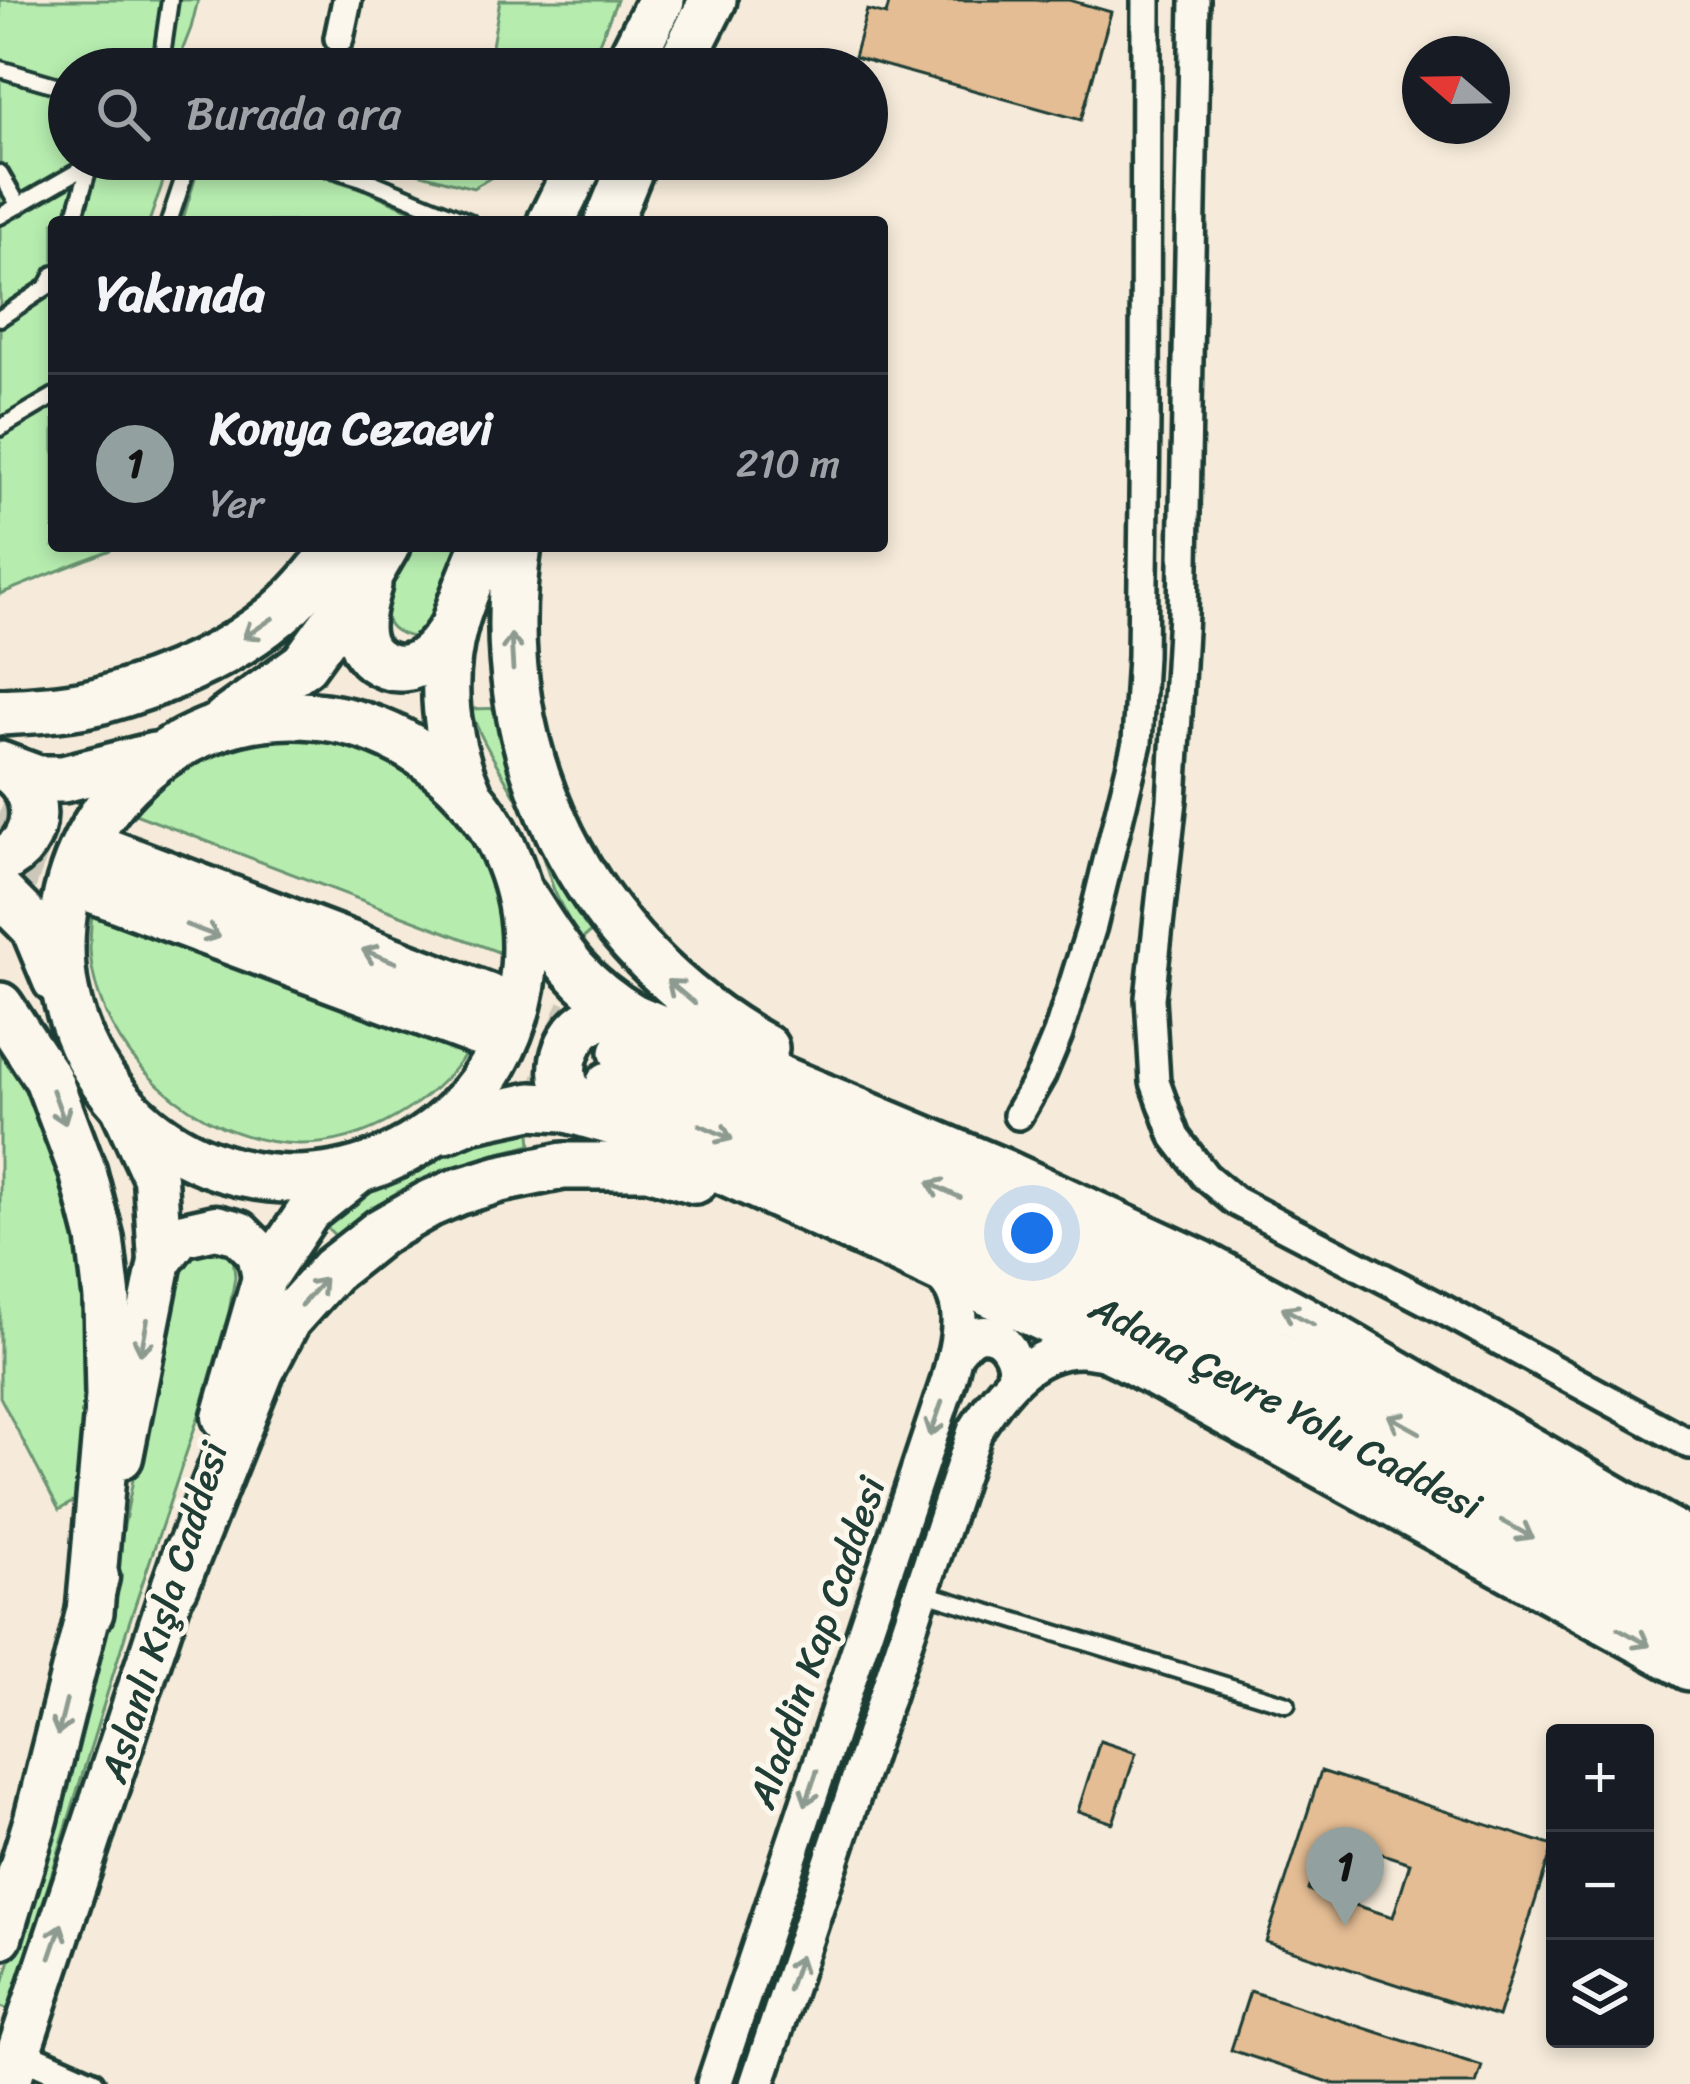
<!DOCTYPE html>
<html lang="tr">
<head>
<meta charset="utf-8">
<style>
  :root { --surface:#171b24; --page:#20242c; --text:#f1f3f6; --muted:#9ea1a6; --line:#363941; --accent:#92a19f }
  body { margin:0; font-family:Sriracha,sans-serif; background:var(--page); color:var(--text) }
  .controls { position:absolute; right:36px; bottom:36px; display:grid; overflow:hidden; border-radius:12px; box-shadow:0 6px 18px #0003 }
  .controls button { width:108px; height:108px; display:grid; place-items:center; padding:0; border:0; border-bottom:3px solid var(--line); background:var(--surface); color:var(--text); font:60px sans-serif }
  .compass { position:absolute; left:1402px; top:36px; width:108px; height:108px; border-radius:50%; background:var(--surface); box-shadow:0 6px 18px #0003; rotate:290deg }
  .you { position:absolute; left:1032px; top:1233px; width:42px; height:42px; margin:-30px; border:9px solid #fff; border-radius:50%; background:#1a73e8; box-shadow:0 0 0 18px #1a73e833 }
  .badge { display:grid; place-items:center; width:78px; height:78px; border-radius:50%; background:var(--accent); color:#111; font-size:39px; font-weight:700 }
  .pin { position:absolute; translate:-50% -99px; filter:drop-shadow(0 3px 6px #0008) }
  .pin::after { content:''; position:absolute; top:63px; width:42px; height:36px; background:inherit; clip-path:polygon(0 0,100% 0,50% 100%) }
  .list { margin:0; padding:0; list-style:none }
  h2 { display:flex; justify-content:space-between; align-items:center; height:156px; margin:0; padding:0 48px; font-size:51px }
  h2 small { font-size:39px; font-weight:400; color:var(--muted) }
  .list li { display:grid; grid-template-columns:78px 1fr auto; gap:36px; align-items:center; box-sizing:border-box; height:180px; padding:0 48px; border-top:3px solid var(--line) }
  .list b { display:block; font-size:45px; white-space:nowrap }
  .list p { margin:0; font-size:39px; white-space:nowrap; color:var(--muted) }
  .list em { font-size:39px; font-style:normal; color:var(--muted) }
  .icon { flex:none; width:66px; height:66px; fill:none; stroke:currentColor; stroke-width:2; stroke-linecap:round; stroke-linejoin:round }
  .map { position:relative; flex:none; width:1690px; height:2084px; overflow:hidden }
  .search { position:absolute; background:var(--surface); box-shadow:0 6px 18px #0003; left:48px; top:48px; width:840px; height:132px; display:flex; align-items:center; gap:30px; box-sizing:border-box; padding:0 42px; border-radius:66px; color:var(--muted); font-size:45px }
  .panel { position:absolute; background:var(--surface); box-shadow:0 6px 18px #0003; left:48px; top:216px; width:840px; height:336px; border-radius:12px }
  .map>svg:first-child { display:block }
  .green { fill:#b6edaf; stroke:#6a9572; stroke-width:3 }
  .building { fill:#e4bd94; stroke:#1f3d34; stroke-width:3; fill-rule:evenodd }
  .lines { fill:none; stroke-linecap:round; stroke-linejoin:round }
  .trunk-tunnel { stroke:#cbc8b9; stroke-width:45; stroke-dasharray:45 22; stroke-linecap:butt }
  .service-casing { stroke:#1f3d34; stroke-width:22 }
  .minor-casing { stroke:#1f3d34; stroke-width:36 }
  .tertiary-casing { stroke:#1f3d34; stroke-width:42 }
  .primary-casing { stroke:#1f3d34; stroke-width:51 }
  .trunk-casing { stroke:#1f3d34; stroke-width:54 }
  .service { stroke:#fbf7ec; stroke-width:14 }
  .minor { stroke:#fbf7ec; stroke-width:27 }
  .tertiary { stroke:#fbf7ec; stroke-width:33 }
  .primary { stroke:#fbf7ec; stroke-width:42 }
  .trunk { stroke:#fbf7ec; stroke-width:45 }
  .oneway { stroke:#8d9a90 }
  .labels { text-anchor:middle; stroke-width:10; stroke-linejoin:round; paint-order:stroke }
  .street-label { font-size:39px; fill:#1f3d34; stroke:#fbf7ec }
</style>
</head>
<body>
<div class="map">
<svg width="1690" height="2084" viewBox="0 0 1690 2084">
  <rect width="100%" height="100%" fill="#f6ebda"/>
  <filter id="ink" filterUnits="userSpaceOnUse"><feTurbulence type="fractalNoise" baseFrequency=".00833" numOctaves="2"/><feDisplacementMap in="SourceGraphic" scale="24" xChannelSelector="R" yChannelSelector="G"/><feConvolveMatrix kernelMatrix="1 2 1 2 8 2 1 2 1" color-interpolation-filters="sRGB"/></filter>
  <g filter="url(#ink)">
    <g class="green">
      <polygon points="0,0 198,0 191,28 175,69 69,69 69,159 171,159 149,222 54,222 54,546 120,546 0,594"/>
      <polygon points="500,0 617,0 588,69 488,69"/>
      <polygon points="201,159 264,159 360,188 438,222 182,222"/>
      <polygon points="366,159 523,159 473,188"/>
      <path d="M414 546H467L442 612 417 638C357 628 397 579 414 546Z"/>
      <path d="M510 708 610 916 580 941C572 924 561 907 554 890 545 865 539 842 527 818 508 780 484 749 470 709Z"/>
      <path d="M298 723C320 726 343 728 363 736 438 766 501 834 507 918 508 930 506 943 506 955L135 814C174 760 232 728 298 723Z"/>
      <path d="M92 912 469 1050C432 1103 366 1145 299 1144 196 1142 96 1053 90 949 90 937 91 924 92 912Z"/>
      <polygon points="0,1045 27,1085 58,1163 83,1266 88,1407 77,1499 59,1510 0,1397"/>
      <polygon points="528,1110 531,1145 484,1157 424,1182 339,1239 319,1220 358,1190 410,1170 435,1157 459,1138"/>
      <polygon points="214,1237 233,1255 235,1277 229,1312 200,1412 127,1629 10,2010 0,2007 0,1993 51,1823 113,1583 174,1268 179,1252"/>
    </g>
    <g class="building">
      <polygon points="890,0 1069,0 1111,12 1081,120 854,57 867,10 886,15"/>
      <polygon points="1100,1741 1136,1753 1113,1823 1078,1811"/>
      <path d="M1321 1771 1553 1846 1498 2017 1266 1942ZM1326 1836 1410 1863 1393 1917 1308 1890Z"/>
      <polygon points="1250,1991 1482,2066 1476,2084 1335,2084 1231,2050"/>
    </g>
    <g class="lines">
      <g class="trunk-tunnel">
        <polyline points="0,811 107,852"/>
        <polyline points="0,855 94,890"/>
        <polyline points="488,997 623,1052"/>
        <polyline points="478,1033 598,1081"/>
      </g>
      <defs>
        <g id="service">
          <polyline points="0,69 69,89"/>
          <polyline points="160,69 170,0"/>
          <polyline points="301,159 362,178 469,222"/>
          <polyline points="0,173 19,206"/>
          <polyline points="0,216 89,165"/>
          <polyline points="73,222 90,164"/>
          <polyline points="169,222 190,159"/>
          <polyline points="0,318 47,287 54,274"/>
          <polyline points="0,428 54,396"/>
          <polyline points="922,1592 1287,1704"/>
        </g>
        <g id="minor">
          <polyline points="1195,0 1183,614 1172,800 1150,998 1155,1082 1175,1137 1205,1176 1235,1201 1433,1304 1690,1444"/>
          <polyline points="339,38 347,0"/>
          <polyline points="1018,1115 1041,1075 1058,1034 1092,926 1137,743 1142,656 1145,419 1146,0"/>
          <polyline points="18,2052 90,2084"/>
        </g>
        <g id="tertiary">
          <path d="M955 1354C962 1346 969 1335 980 1334 1004 1330 1018 1358 1014 1378"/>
          <path d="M714 2084 948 1382C958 1344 973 1294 932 1269"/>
          <path d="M757 2084 975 1431C999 1393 1030 1350 1080 1350 1090 1350 1101 1353 1110 1354"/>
        </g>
        <g id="primary">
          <polyline points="160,1261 180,1235 216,1227 239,1233 259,1253 264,1278"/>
          <polyline points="224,1417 264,1278 309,1211 362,1169"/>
          <polyline points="121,1457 160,1261 155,1178 121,1104"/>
          <polyline points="0,1937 36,1819 97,1577"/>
          <polyline points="8,2084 185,1552"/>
        </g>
        <g id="trunk">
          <polyline points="626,69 661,0"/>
          <polyline points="678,69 713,0"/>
          <polyline points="551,222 582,159"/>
          <polyline points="608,222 634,159"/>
          <path d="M518 546C486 754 583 946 765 1048"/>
          <path d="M368 585C359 614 350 653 387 666 399 670 412 668 423 661 437 652 445 639 454 626"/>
          <path d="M0 712C34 710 69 709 102 700 163 683 228 656 277 615 301 595 320 570 340 546"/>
          <circle cx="293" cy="947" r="232"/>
          <polyline points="226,720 304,664 372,570 386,546"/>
          <polyline points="0,765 38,779 63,779 154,756"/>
          <path d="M468 792C445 740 439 682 454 626 461 599 474 572 484 546"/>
          <polyline points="107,852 488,997"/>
          <path d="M0 861C44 843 43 786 2 766"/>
          <polyline points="94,890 478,1033"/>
          <polyline points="0,893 34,927 56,980"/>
          <path d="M524 898C558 951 576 983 633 1017L1002 1172 1201 1264 1301 1318 1690 1543"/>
          <polyline points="0,1006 48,1079 83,1172 100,1238 107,1298 109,1397 90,1612"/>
          <polyline points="623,1052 933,1184 1183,1304 1690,1582"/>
          <polyline points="609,1085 969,1243 1242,1376 1690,1627"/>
          <path d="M597 1117C586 1109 575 1103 568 1091 554 1067 569 1029 595 1019 607 1014 620 1016 633 1017"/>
          <polyline points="444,1130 470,1119 531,1106 564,1108 620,1124 899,1250 1124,1356 1690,1667"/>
          <polyline points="175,1586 261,1370 287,1320 332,1270 355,1252 380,1232 429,1204 457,1192 500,1179 563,1166 648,1166 695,1180"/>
        </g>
      </defs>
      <use href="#service" class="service-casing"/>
      <use href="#minor" class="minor-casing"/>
      <use href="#tertiary" class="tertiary-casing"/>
      <use href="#primary" class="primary-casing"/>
      <use href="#trunk" class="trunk-casing"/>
      <use href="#service" class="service"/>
      <use href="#minor" class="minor"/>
      <use href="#tertiary" class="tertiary"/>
      <use href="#primary" class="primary"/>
      <use href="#trunk" class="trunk"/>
    </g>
    <defs><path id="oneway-shaft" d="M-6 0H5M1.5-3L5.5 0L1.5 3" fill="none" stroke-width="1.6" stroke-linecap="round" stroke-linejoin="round" transform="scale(3)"/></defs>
    <g class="oneway">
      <use href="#oneway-shaft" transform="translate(258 628) rotate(146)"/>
      <use href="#oneway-shaft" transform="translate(512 652) rotate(-93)"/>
      <use href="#oneway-shaft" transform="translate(203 931) rotate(20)"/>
      <use href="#oneway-shaft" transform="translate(379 956) rotate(-159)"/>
      <use href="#oneway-shaft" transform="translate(681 992) rotate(-140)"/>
      <use href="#oneway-shaft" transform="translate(59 1107) rotate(70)"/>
      <use href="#oneway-shaft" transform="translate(716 1132) rotate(24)"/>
      <use href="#oneway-shaft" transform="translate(944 1190) rotate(-155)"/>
      <use href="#oneway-shaft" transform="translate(313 1292) rotate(-48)"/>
      <use href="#oneway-shaft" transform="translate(1298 1316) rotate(-151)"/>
      <use href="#oneway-shaft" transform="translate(144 1337) rotate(101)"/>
      <use href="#oneway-shaft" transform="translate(936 1419) rotate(109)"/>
      <use href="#oneway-shaft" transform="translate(1404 1424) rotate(-151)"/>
      <use href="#oneway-shaft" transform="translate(1517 1529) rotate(29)"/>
      <use href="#oneway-shaft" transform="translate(1634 1637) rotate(29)"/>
      <use href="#oneway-shaft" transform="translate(62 1718) rotate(104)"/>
      <use href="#oneway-shaft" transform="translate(811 1788) rotate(109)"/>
      <use href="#oneway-shaft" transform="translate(56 1941) rotate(-71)"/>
      <use href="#oneway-shaft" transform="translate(794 1973) rotate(-71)"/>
    </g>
  </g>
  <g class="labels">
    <g class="street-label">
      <text transform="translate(1286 1406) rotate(28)" y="14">Adana Çevre Yolu Caddesi</text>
      <text transform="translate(163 1612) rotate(-73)" y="14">Aslanlı Kışla Caddesi</text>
      <text transform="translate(816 1642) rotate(-71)" y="14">Aladdin Kap Caddesi</text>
    </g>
  </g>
</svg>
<div class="controls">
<button>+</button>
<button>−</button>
<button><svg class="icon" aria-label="layers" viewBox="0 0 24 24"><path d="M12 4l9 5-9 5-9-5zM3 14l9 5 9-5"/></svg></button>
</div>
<svg class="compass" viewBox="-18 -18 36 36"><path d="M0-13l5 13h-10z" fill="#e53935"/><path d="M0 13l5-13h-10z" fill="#9ea1a6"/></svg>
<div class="you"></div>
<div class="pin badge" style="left:1345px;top:1926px">1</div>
<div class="search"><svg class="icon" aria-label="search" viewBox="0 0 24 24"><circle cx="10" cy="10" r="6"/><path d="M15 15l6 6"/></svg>Burada ara</div>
<section class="panel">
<h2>Yakında<small></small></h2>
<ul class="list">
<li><span class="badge">1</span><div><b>Konya Cezaevi</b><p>Yer</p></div><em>210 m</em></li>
</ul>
</section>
</div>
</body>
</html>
